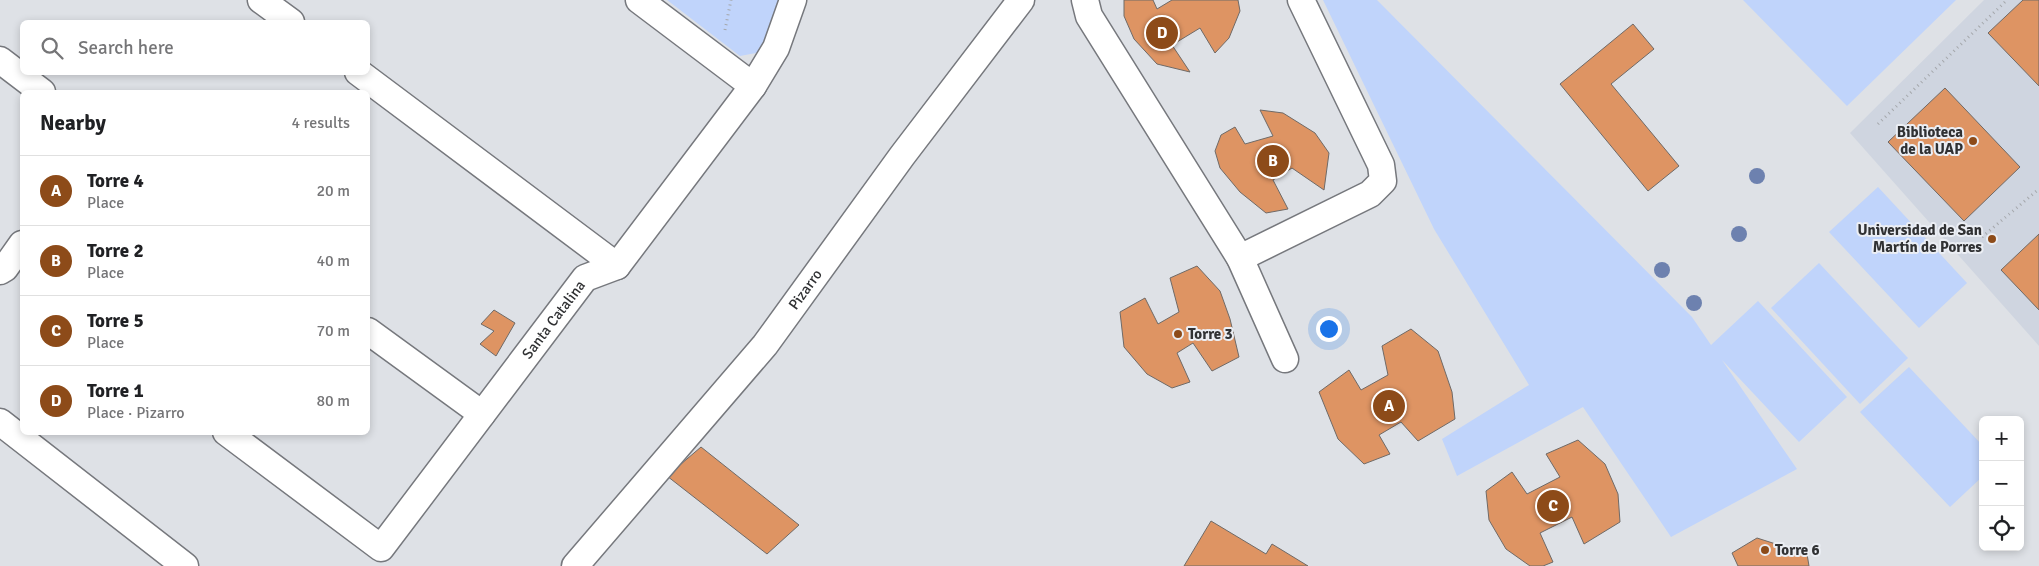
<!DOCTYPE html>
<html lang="en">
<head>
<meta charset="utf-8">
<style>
  :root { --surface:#fff; --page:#f2f2f2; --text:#202124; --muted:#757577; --line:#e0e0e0; --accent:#8d4b19 }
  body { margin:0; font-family:Signika,sans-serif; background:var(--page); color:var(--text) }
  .controls { position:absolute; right:15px; bottom:15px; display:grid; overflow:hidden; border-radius:8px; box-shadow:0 2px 8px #0003 }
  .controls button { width:45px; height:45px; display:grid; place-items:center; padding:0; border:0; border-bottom:1px solid var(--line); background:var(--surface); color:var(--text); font:25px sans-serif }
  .you { position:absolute; left:1328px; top:328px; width:18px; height:18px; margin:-12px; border:4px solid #fff; border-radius:50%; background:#1a73e8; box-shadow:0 0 0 8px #1a73e833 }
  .badge { display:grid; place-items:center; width:32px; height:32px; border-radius:50%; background:var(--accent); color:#fff; font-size:16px; font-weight:700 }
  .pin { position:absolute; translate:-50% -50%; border:2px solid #fff; box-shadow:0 1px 5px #0006 }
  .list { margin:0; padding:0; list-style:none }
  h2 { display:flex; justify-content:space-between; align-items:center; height:65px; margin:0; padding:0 20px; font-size:21px }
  h2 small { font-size:16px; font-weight:400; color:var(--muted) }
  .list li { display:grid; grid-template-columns:32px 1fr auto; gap:15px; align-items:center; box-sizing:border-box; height:70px; padding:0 20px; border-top:1px solid var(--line) }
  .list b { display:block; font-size:19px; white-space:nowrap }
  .list p { margin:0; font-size:16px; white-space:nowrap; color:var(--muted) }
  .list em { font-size:16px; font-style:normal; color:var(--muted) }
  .icon { flex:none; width:28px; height:28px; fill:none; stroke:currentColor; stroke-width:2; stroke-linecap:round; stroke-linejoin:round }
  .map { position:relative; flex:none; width:2039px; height:566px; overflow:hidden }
  .search { position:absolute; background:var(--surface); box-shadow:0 2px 8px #0003; left:20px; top:20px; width:350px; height:55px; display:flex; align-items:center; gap:12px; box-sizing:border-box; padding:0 18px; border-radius:8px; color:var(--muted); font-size:19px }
  .panel { position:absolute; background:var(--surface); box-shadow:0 2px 8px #0003; left:20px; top:90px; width:350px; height:345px; border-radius:8px }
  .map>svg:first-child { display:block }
  .built { fill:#cfd5e0 }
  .green { fill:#c0d4fb }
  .building { fill:#de9463; stroke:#6f6a67 }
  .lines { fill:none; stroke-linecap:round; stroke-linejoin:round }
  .street-casing { stroke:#76787d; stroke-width:29 }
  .path { stroke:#a5a8ac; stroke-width:3; stroke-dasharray:1 4; stroke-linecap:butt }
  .street { stroke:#fff; stroke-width:26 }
  .tree { fill:#6d81af }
  .poi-dot { fill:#8d4b19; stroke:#ebeef4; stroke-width:2 }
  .labels { text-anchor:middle; stroke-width:4; stroke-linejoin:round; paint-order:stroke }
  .poi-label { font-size:15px; font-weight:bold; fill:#303133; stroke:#ebeef4; text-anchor:end }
  .street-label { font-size:15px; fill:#303133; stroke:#ebeef4 }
</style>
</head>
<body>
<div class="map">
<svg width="2039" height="566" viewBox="0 0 2039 566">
  <rect width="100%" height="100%" fill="#dee1e6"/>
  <polygon class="built" points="1984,0 2039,0 2039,346 1850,133"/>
  <g class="green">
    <polygon points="667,0 782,0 768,40 756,53 740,56"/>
    <polygon points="1323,0 1377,0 1692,317 1711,345 1758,301 1847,397 1799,442 1722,360 1797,469 1671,537 1583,407 1457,476 1442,439 1529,385 1434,229"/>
    <polygon points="1743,0 1956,0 1847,106"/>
    <polygon points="1878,187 1967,283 1919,328 1829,232"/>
    <polygon points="1819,263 1908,358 1860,404 1771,308"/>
    <polygon points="1909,367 1983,446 1983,476 1950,507 1860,412"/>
  </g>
  <g class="building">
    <polygon points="1124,0 1153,0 1157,9 1172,0 1238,0 1240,11 1229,38 1215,53 1200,28 1172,45 1190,72 1157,64 1134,39 1124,16"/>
    <polygon points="2023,0 2039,0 2039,86 1988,33"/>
    <polygon points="1633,24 1654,49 1611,84 1679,166 1648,191 1560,84"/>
    <polygon points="1945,88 2020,167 1964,221 1888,142"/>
    <polygon points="1260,110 1283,113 1315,133 1329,153 1324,190 1292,168 1273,180 1288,209 1266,213 1240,192 1220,168 1215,151 1221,135 1235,127 1245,144 1273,136"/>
    <polygon points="2039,234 2039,310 2001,270"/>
    <polygon points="1197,266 1220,291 1230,319 1239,357 1212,371 1193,343 1177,353 1190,382 1172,388 1147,374 1124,347 1120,312 1145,298 1158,324 1179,312 1170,278"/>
    <polygon points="494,310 515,323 496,356 480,344 494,331 481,324"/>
    <polygon points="1411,329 1438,351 1452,392 1455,419 1418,441 1401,422 1379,435 1390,454 1364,464 1338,439 1319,392 1349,370 1361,390 1388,375 1382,346"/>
    <polygon points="1578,440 1605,464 1618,494 1620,522 1584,544 1572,517 1540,533 1553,562 1543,566 1530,566 1506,549 1489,520 1486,491 1512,472 1527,494 1560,477 1546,454"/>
    <polygon points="701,447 799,525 767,554 667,476"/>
    <polygon points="1211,521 1266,554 1272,544 1308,566 1184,566"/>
    <polygon points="1757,538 1807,554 1809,566 1738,566 1732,553"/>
  </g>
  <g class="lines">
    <defs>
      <g id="street">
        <polyline points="261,0 291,22"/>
        <polyline points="639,0 753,86"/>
        <polyline points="1085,0 1089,16 1240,258 1285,359"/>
        <polyline points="0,60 42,92"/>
        <polyline points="358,72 617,266"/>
        <polyline points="1240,258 1370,194 1383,181 1381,165 1301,0"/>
        <polyline points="0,271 5,268 22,244"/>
        <polyline points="368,331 482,414"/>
        <polyline points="0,422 185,566"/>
        <path id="s1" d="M226 432 381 548 585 278 617 266 753 86 776 48 793 0"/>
        <path id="s2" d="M575 566 765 345 902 156 1021 0"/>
      </g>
    </defs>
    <use href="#street" class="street-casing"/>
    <g class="path">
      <polyline points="725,30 731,0"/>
      <polyline points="1878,124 2007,0"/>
      <polyline points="1982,237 2039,189"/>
    </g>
    <use href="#street" class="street"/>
  </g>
  <g class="tree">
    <circle cx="1757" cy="176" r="8"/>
    <circle cx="1739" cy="234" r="8"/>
    <circle cx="1662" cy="270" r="8"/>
    <circle cx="1694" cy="303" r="8"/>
  </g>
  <g class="poi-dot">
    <circle cx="1973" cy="141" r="5"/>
    <circle cx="1992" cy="239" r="5"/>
    <circle cx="1178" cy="334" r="5"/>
    <circle cx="1765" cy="550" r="5"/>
  </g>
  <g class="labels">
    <g class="poi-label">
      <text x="1963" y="137">Biblioteca<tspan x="1963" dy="17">de la UAP</tspan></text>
      <text x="1982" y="235">Universidad de San<tspan x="1982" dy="17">Martín de Porres</tspan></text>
      <text x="1188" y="339" text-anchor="start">Torre 3</text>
      <text x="1775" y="555" text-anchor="start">Torre 6</text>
    </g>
    <g class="street-label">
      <text dy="5" stroke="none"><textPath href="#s2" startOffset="360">Pizarro</textPath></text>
      <text dy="5" stroke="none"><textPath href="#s1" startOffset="480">Santa Catalina</textPath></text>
    </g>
  </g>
</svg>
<div class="controls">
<button>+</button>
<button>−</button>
<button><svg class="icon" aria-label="locate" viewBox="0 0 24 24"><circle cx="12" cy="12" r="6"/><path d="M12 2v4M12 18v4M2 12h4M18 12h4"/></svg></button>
</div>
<div class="you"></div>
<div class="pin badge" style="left:1389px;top:406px">A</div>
<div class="pin badge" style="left:1273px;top:161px">B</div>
<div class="pin badge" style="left:1553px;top:506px">C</div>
<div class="pin badge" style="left:1162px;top:33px">D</div>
<div class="search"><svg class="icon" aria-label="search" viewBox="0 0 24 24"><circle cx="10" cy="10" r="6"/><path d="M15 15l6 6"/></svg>Search here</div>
<section class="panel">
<h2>Nearby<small>4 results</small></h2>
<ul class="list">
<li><span class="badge">A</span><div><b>Torre 4</b><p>Place</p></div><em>20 m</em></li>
<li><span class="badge">B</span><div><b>Torre 2</b><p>Place</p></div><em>40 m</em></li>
<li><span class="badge">C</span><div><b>Torre 5</b><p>Place</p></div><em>70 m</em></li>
<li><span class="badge">D</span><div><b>Torre 1</b><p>Place · Pizarro</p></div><em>80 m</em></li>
</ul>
</section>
</div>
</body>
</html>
